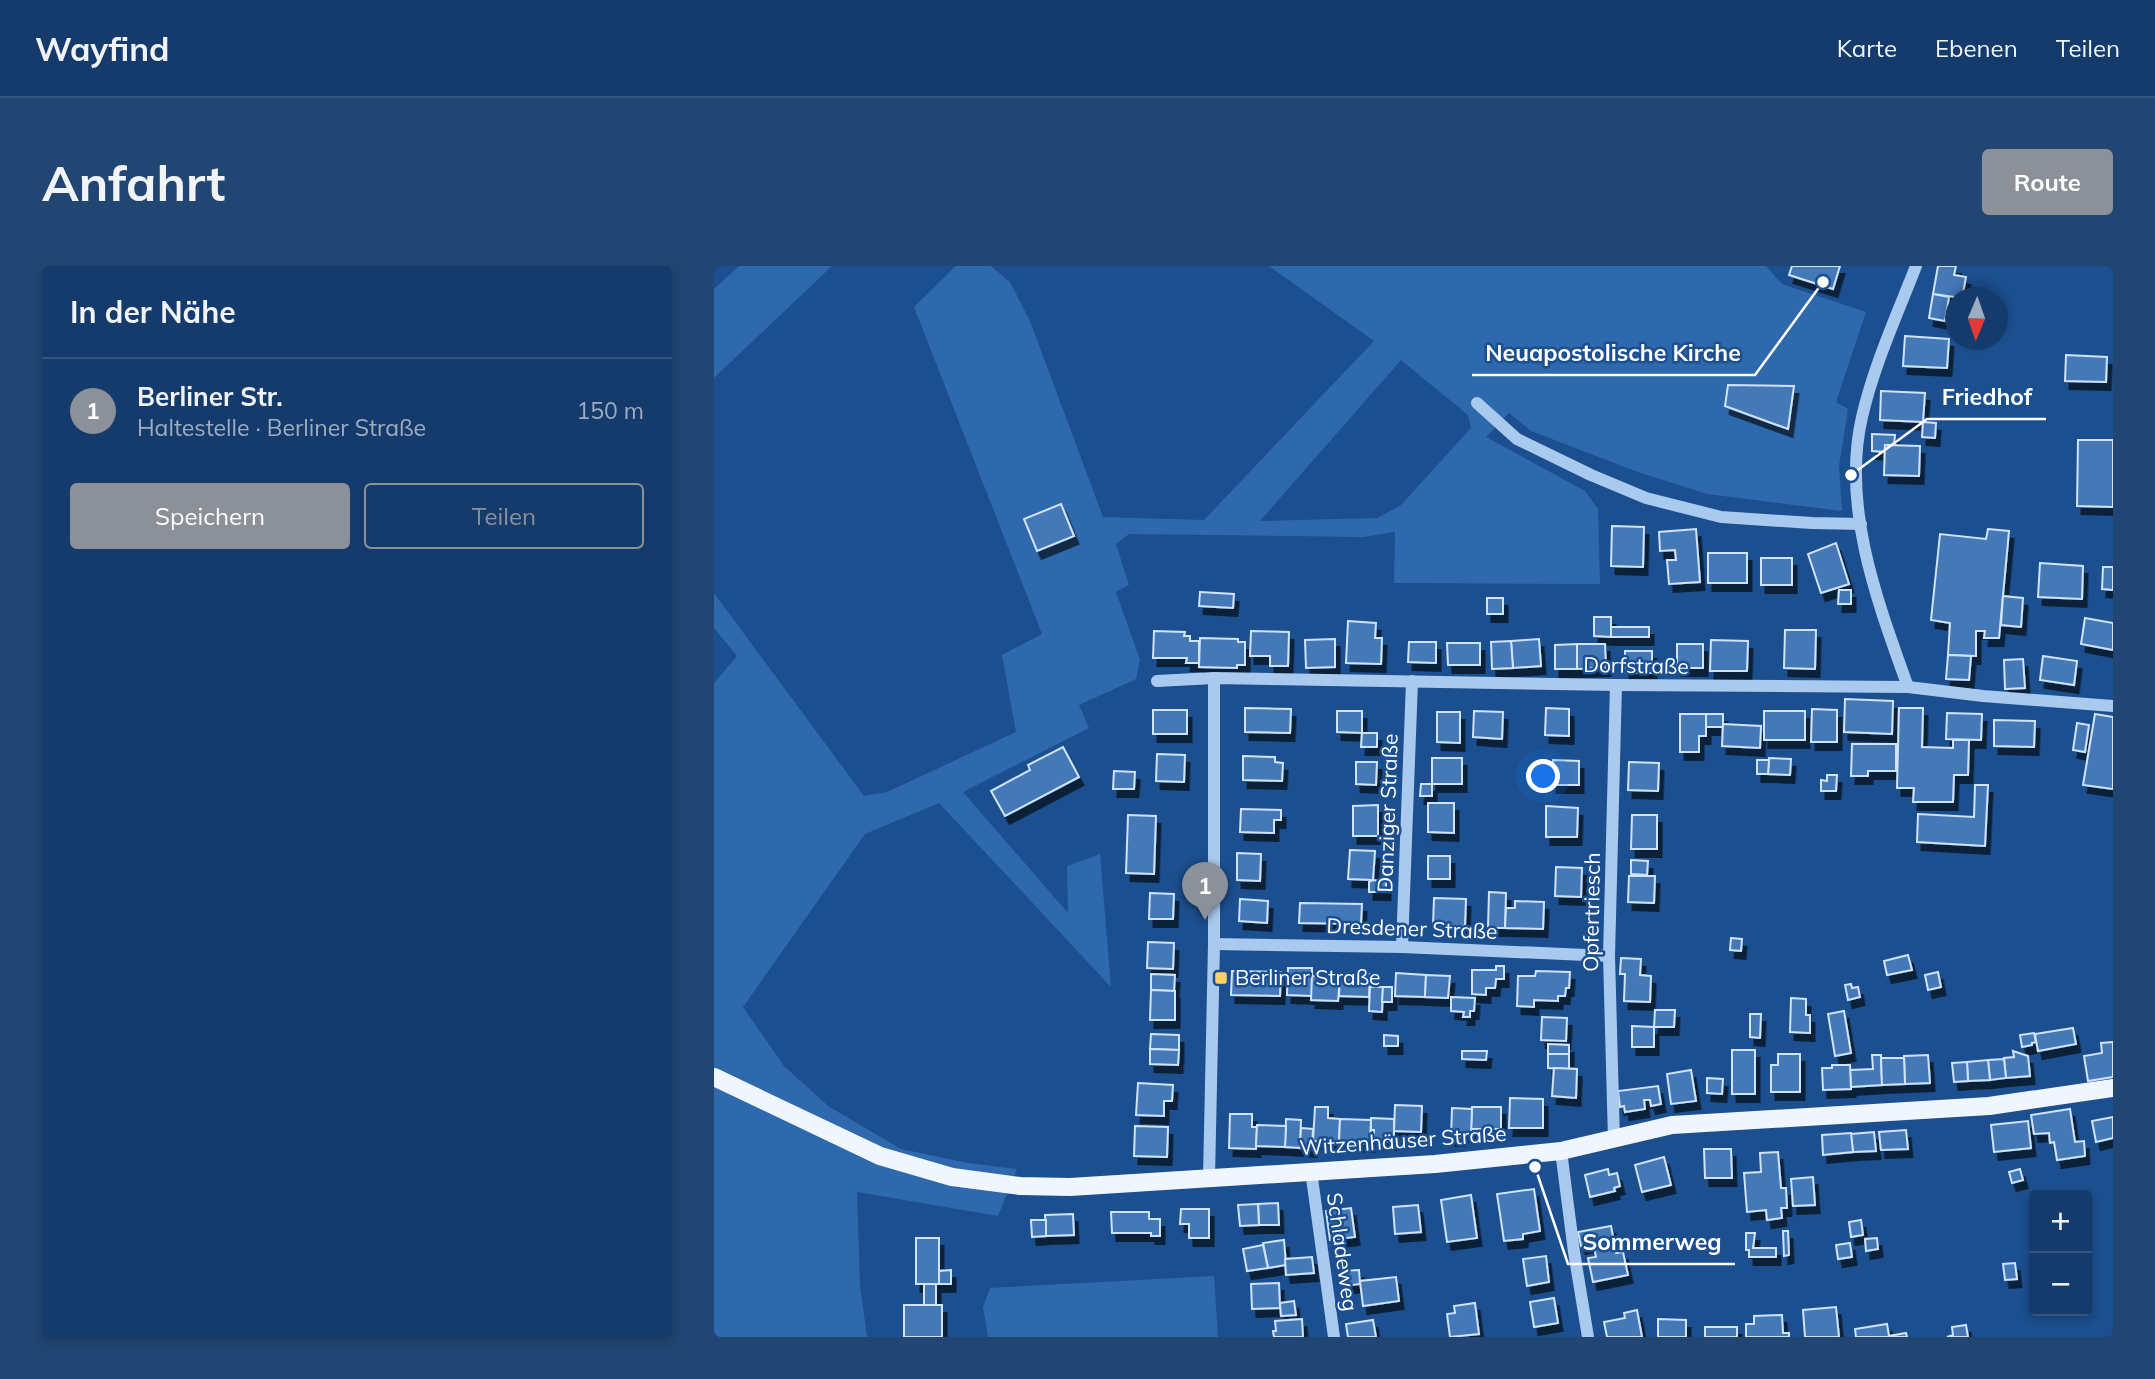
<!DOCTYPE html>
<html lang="de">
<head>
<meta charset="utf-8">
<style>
  :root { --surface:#143b6b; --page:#214673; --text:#f1f3f6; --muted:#9dadc1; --line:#33557e; --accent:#8c9099 }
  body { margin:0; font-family:Mulish,sans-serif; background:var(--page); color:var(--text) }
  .controls { position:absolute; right:21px; bottom:21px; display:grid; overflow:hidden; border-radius:7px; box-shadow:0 4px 10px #0003 }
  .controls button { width:63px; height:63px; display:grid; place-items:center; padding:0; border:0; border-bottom:2px solid var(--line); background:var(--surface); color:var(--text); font:35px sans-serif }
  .compass { position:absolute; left:1231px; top:21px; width:63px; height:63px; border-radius:50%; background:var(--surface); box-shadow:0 4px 10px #0003; rotate:182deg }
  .you { position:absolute; left:830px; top:511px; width:24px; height:24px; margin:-18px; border:5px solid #fff; border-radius:50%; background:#1a73e8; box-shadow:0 0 0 10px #1a73e833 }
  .badge { display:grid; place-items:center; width:46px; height:46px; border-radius:50%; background:var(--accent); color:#fff; font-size:23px; font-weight:700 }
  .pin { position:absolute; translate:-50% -58px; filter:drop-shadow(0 2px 4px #0008) }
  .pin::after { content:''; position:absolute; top:37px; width:24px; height:21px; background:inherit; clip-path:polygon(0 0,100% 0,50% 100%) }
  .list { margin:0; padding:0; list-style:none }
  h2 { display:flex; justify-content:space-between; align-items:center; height:91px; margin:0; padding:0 28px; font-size:30px }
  h2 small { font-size:23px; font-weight:400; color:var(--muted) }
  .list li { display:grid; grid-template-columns:46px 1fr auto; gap:21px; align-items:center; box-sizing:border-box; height:105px; padding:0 28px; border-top:2px solid var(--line) }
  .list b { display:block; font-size:26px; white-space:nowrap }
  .list p { margin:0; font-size:23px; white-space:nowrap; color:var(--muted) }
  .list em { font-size:23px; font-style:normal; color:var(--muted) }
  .actions { display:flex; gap:14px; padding:21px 28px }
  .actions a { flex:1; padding:16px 0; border:2px solid var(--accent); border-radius:7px; text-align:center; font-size:24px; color:var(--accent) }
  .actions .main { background:var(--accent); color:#fff }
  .map { position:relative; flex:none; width:1399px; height:1071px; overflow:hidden; border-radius:7px }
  header { display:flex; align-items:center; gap:42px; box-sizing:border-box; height:98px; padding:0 35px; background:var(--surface); border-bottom:2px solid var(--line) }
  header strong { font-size:33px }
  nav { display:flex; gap:38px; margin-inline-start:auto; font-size:24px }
  .intro { display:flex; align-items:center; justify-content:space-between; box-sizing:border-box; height:168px; padding:0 42px }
  h1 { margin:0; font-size:49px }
  .button { padding:18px 32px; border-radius:7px; background:var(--accent); color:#fff; font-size:24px; font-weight:700 }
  main { display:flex; gap:42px; padding:0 42px }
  aside { flex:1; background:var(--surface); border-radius:7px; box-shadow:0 4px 10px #0003 }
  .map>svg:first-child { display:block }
  .green { fill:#2e69ad; fill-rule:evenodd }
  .building { fill:#4478b7; stroke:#cfe3fa; stroke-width:2; filter:url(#shadow) }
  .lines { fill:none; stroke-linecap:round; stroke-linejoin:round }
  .minor { stroke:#a9c9ee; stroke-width:12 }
  .major { stroke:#f0f6ff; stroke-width:18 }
  .poi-dot { fill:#ffd166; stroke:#1b4f8f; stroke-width:2.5 }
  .labels { text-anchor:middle; stroke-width:5; stroke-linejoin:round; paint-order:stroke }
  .street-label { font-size:21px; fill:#fff; stroke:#1b4f8f }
  .poi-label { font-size:21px; fill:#fff; stroke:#1b4f8f; text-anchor:start }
  .leader { fill:none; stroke:#fff; stroke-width:2.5 }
  .callout-dot { fill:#fff; stroke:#1b4f8f; stroke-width:2.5 }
  .callout-label { font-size:23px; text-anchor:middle; font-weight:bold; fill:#fff; stroke:#1b4f8f; stroke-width:5; stroke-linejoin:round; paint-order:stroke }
</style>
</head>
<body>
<header>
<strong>Wayfind</strong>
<nav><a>Karte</a><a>Ebenen</a><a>Teilen</a></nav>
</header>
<div class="intro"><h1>Anfahrt</h1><a class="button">Route</a></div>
<main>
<aside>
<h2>In der Nähe<small></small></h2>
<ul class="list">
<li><span class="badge">1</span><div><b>Berliner Str.</b><p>Haltestelle · Berliner Straße</p></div><em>150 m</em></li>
</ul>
<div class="actions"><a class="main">Speichern</a><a>Teilen</a></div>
</aside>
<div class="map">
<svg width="1399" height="1071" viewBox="0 0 1399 1071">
  <defs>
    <filter id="shadow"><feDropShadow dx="4.5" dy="8" stdDeviation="0" flood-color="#0009"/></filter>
  </defs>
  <rect width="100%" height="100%" fill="#1b4f8f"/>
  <g class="green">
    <polygon points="25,0 118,0 0,112 0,23"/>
    <path d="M242 0H277L296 16 316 55 389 251 490 254 660 75 555 0H1052L1068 18 1152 46 1122 136 1134 143 1125 200 1128 245 993 228 921 205 817 165 795 147 772 171 871 225 884 243 886 318 680 317 681 266 649 271 415 268 402 278 415 319 402 326 426 394 422 413 365 439 375 462 249 526 354 647 353 600 386 588 397 721 225 537 151 568 29 741 70 800 114 840 187 883 254 897 303 903 284 950 143 926 146 1019 153 1071H0V417L23 390 0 362V327L150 530 173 526 302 466 288 389 328 368 200 41ZM687 94 754 149 757 162 687 239 663 252 546 255Z"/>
    <polygon points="500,1010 504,1071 274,1071 269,1041 276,1022"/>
  </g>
  <g class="building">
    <polygon points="1078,0 1126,0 1119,23 1075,9"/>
    <polygon points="1224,0 1242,0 1240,9 1252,11 1248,32 1219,28"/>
    <polygon points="1219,28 1235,31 1231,55 1215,52"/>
    <polygon points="1191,70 1235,73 1233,102 1189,100"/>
    <polygon points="1352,89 1393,91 1392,116 1351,115"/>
    <polygon points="1014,119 1080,120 1074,163 1011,140"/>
    <polygon points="1167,125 1211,127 1209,156 1166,154"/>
    <polygon points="1209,156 1222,157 1221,172 1208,171"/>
    <polygon points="1158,168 1181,169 1180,179 1171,179 1171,186 1158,185"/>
    <polygon points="1364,174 1399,174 1399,241 1363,240"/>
    <polygon points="1171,179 1206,180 1205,210 1170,209"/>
    <polygon points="347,238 360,270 323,285 310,253"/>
    <polygon points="898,260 930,261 929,301 897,300"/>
    <polygon points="982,263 986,316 955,318 953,294 962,294 961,284 946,285 945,266"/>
    <polygon points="1274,263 1295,265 1285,372 1270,372 1271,365 1262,365 1262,390 1234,389 1236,357 1217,354 1226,268 1272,273"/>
    <polygon points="1122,277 1135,318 1107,327 1094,288"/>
    <rect x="994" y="287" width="39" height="30"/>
    <rect x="1047" y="292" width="31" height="27"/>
    <polygon points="1326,297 1369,300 1368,333 1324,331"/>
    <polygon points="1389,301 1399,301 1399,324 1388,323"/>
    <polygon points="1125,324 1137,324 1137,338 1124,338"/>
    <polygon points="486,326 520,328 519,342 485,340"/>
    <polygon points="1289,330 1309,332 1307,361 1287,359"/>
    <rect x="773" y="332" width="16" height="16"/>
    <polygon points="880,351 897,351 897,371 880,370"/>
    <polygon points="1371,352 1399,357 1399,384 1367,378"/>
    <polygon points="634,355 662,357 661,372 668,372 667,398 632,397"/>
    <rect x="897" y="361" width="38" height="10"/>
    <polygon points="1071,364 1102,364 1101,403 1070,402"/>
    <polygon points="440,365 471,366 470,370 476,370 476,375 485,375 485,397 472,397 473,392 439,392"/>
    <polygon points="537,365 575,366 574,400 556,400 556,390 536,390"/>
    <polygon points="486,372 524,373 524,376 531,376 531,399 523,399 523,402 485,401"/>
    <polygon points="621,373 621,401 592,402 591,374"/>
    <polygon points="825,373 827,400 799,402 797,375"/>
    <polygon points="997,374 1034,375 1033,405 996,405"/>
    <polygon points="797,375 799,402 778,403 777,376"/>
    <polygon points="695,376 722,376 722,397 694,396"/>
    <polygon points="733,377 766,377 766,399 734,399"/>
    <polygon points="863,378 863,403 841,403 841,379"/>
    <polygon points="863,378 891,378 892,402 863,403"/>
    <rect x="963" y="378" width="26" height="24"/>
    <rect x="911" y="385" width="27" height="22"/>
    <polygon points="1234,389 1257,390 1255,414 1232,413"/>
    <polygon points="1329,390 1363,395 1360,419 1326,414"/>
    <polygon points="1309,393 1311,422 1291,423 1290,394"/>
    <polygon points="1131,433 1179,435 1178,468 1130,466"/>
    <polygon points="531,442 577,443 576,467 531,466"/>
    <polygon points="832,442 855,443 855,470 831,469"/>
    <polygon points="1185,442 1209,442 1208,481 1239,482 1239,474 1255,474 1254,509 1240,509 1239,536 1199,536 1200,522 1183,522"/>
    <polygon points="1098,443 1123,444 1123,476 1097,476"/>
    <rect x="439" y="444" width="34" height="24"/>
    <polygon points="623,445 648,445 648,467 623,466"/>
    <polygon points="760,445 789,446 788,473 759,471"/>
    <rect x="1050" y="445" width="41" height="29"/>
    <polygon points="723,446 746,446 746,477 723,476"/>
    <polygon points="1233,447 1268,448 1267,474 1232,473"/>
    <polygon points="966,448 992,448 992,470 985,470 985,486 966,486"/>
    <rect x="992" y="448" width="17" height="13"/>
    <polygon points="1381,448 1399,451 1399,523 1369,519"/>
    <polygon points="1280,454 1321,455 1320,481 1280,480"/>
    <polygon points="1363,457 1375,459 1371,486 1359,484"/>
    <polygon points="1009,458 1047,460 1046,482 1008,480"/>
    <polygon points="648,467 663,467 663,481 647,481"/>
    <polygon points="1138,478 1182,478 1182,505 1154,505 1154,510 1137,510"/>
    <polygon points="349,481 365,511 291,550 277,525 316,504 314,499"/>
    <polygon points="443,488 471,489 470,516 442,515"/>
    <polygon points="529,490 561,491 561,496 569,497 568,515 529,514"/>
    <rect x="718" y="492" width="30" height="26"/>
    <polygon points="1055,492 1077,493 1076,509 1054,508"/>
    <polygon points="839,494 865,495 865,519 838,519"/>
    <polygon points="1043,494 1055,494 1054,508 1043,508"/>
    <polygon points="642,496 663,496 662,519 642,518"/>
    <polygon points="915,496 945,497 944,525 914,524"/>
    <polygon points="400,505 421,506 420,523 399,523"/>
    <polygon points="1113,509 1123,509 1122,525 1107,525 1107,514 1113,515"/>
    <polygon points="707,518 718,518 718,530 706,530"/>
    <polygon points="1261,519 1274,519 1271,580 1203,576 1204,548 1260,551"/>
    <polygon points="714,537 740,537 740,567 714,566"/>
    <polygon points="664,539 664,570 639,570 639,540"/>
    <polygon points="832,540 864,542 863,571 832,571"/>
    <polygon points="527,543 567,544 567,554 560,554 560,567 526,566"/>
    <polygon points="414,549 442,550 440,608 412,607"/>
    <polygon points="918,549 943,549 943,583 917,583"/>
    <polygon points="636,584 661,585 659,614 634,613"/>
    <polygon points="523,587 547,588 546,615 523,614"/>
    <rect x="714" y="590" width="22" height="23"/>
    <polygon points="917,594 934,595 933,609 917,608"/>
    <polygon points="842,601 868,602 867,631 841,630"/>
    <polygon points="915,610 941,610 940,637 914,636"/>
    <polygon points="659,614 672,616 672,626 655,626 655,616"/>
    <polygon points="775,626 792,627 791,662 774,662"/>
    <polygon points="436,627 460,628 459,653 435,653"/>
    <polygon points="720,632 752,633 751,660 719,659"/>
    <polygon points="526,633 554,635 553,657 525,655"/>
    <polygon points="801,635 830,636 829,663 791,662 792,642 801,642"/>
    <polygon points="586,637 648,638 647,658 585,657"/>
    <polygon points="1017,672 1028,673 1027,685 1016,684"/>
    <polygon points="434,676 460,677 459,703 433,702"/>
    <polygon points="1194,689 1198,704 1173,709 1170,695"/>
    <polygon points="907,692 927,693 926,709 937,710 936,736 910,735 911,708 906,708"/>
    <polygon points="782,700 790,700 790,713 782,713 781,722 772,722 772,729 758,728 758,704 782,704"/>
    <polygon points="574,702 598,702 598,730 573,729"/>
    <polygon points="518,705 567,706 566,730 517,729"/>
    <polygon points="822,705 856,706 855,722 852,722 851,730 844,730 844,735 820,734 820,741 803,740 804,710 821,710"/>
    <polygon points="1224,706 1227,721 1214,724 1211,709"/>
    <polygon points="626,707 656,708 655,731 625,730"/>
    <polygon points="682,707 712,709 711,731 681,730"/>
    <polygon points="437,708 461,709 460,725 437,724"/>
    <polygon points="712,709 736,710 734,732 711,731"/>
    <polygon points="598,710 626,712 624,735 597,734"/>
    <polygon points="1137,718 1138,722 1144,721 1146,731 1134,734 1131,719"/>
    <polygon points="656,721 669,721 668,746 655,745"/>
    <polygon points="669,721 678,721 678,736 668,736"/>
    <polygon points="437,724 461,725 461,754 436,754"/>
    <polygon points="737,731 761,732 760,745 756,745 756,751 749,751 750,746 737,745"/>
    <polygon points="1077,732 1092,733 1092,749 1096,749 1096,767 1076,766"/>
    <polygon points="941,744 961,744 960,761 940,761"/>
    <polygon points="1130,745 1137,787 1121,790 1114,748"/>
    <polygon points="1036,748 1047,748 1046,772 1036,771"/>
    <polygon points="828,751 853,752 852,775 827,774"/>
    <polygon points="918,760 940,761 940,781 918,781"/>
    <polygon points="1359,762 1362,778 1324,785 1321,768"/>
    <polygon points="1320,767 1322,776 1318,777 1318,779 1308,781 1306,769"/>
    <polygon points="437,768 465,769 465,784 436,783"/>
    <polygon points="670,769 684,770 684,780 670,780"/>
    <polygon points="1399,776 1399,811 1374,815 1370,790 1388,787 1387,777"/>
    <polygon points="834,778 855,779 855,788 834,788"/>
    <polygon points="436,783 465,784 464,799 436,798"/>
    <rect x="1018" y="784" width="23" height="44"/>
    <polygon points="748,785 773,785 772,794 748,793"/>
    <polygon points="1299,785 1314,790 1316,810 1292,812 1290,792 1300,791"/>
    <polygon points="834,788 855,788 855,803 834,802"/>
    <polygon points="1064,788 1086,788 1086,826 1057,826 1057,799 1064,799"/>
    <polygon points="1158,789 1167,789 1168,819 1137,821 1136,804 1159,803"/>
    <polygon points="1214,789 1216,817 1191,818 1190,790"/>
    <polygon points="1167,792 1190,792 1191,818 1168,819"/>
    <polygon points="1290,793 1292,812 1276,814 1274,794"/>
    <polygon points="1274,794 1276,814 1254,815 1253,796"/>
    <polygon points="1253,796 1254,815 1240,816 1238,797"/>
    <polygon points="1118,799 1136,799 1137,823 1109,824 1108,802 1118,802"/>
    <polygon points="840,802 863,803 862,832 838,830"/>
    <polygon points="977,804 982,835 957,838 953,808"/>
    <polygon points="993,812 1009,813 1008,828 993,827"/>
    <polygon points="424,817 459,819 458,835 450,835 450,850 422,849"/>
    <polygon points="944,820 947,838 937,840 936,834 930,834 931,843 911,846 910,840 906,841 904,825"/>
    <polygon points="796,832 829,833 829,862 795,862"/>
    <polygon points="681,839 708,840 707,866 680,865"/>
    <polygon points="601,841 614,841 614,852 626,853 625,877 599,875"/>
    <polygon points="758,841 787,841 787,863 757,863"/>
    <polygon points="738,842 758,843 757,868 746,868 746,872 737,872"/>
    <polygon points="1356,843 1361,876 1370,875 1371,890 1343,894 1340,876 1336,877 1335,867 1320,868 1317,849"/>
    <polygon points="516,848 538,848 538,861 543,861 542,883 515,882"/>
    <polygon points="1399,851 1399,872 1382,876 1378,855"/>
    <polygon points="657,852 680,853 680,876 660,876 660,864 657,864"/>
    <polygon points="572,853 587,854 586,882 571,881"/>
    <polygon points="626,853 657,854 656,878 625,877"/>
    <polygon points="1314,855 1317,882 1280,886 1277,859"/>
    <polygon points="543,859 572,860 571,881 542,880"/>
    <polygon points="421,860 454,861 453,891 420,890"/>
    <polygon points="587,862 599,863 598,883 586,882"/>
    <polygon points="1192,864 1194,883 1167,884 1165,866"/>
    <polygon points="1160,866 1162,885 1139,886 1137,868"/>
    <polygon points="1137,867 1139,886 1109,889 1108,869"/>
    <polygon points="990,883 1017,883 1018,912 991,912"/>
    <polygon points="1064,886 1067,922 1072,922 1073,942 1067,942 1068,952 1053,954 1052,944 1033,946 1030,907 1047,906 1046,887"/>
    <polygon points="950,891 957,919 928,926 921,899"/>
    <polygon points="894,903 895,909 903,907 906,920 900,922 901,925 876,931 871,909"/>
    <polygon points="1306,903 1309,914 1298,917 1295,906"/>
    <polygon points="1099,911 1101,939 1079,940 1077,913"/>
    <polygon points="820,923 826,965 809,968 809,973 790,975 783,928"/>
    <polygon points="757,929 763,972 733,976 727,934"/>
    <polygon points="564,937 565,959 545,959 544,938"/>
    <polygon points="544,938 545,959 526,960 524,939"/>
    <polygon points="704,939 707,966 681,968 679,941"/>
    <polygon points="637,942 641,971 616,974 612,945"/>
    <polygon points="467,943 495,943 495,972 475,972 475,958 466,958"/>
    <polygon points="397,946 435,946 435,953 446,953 446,970 437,970 437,967 398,967"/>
    <polygon points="359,948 360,969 332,970 331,949"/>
    <polygon points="317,954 332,954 332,970 318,971"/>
    <polygon points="1147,954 1149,969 1137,971 1135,956"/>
    <polygon points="897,960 902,987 909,986 914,1009 879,1016 874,992 882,991 879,977 867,980 864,966"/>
    <polygon points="1069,965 1074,965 1075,989 1070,990"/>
    <polygon points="1032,967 1041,967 1039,982 1062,982 1062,991 1035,991 1035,984 1032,984"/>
    <rect x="202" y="972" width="23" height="46"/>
    <polygon points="1163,972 1164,983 1152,985 1151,973"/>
    <polygon points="570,974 572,999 554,1002 549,977"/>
    <polygon points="1136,977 1138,991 1124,993 1122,979"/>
    <polygon points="549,979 554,1002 533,1005 529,983"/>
    <polygon points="832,990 835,1016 813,1020 809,993"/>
    <polygon points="598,991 600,1007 572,1009 571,993"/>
    <polygon points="1301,997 1303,1013 1291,1014 1289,998"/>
    <polygon points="237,1004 237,1018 225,1018 225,1005"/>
    <polygon points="645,1004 646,1018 631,1020 628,1005"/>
    <polygon points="682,1011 685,1035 649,1040 646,1015"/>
    <polygon points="565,1017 566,1042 538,1043 537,1018"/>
    <rect x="210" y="1018" width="12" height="21"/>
    <polygon points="840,1032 844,1057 820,1061 816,1036"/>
    <polygon points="580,1035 582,1049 567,1050 566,1037"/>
    <polygon points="761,1037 765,1068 736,1071 733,1048 741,1047 740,1040"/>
    <rect x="190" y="1039" width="38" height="32"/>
    <polygon points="1122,1041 1125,1071 1091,1071 1089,1044"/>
    <polygon points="923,1044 928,1071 893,1071 890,1056 911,1052 910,1047"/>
    <polygon points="1068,1049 1069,1067 1075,1067 1075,1071 1032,1071 1032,1058 1040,1058 1040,1050"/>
    <polygon points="588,1053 589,1071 560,1071 559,1065 562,1065 561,1055"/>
    <polygon points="944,1053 972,1054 972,1071 944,1071"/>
    <polygon points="659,1054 662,1071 634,1071 632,1058"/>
    <polygon points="1173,1058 1175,1070 1192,1067 1193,1071 1142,1071 1141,1063"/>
    <polygon points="1252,1059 1254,1071 1233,1071 1239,1069 1238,1061"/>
    <rect x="991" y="1061" width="32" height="10"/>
  </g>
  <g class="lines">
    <g class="minor">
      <polyline points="763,137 803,173 877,209 932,232 1007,251 1098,257 1147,258"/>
      <polyline points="443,415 500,412 902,419 1194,421 1269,430 1399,440"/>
      <path d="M1194 421C1164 337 1127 241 1148 151 1160 99 1183 49 1202 0"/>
      <polyline points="500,678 688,681 895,690"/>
      <polyline points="688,681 698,415"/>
      <polyline points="900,874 895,690 902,419"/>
      <polyline points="847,885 860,986 874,1071"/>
      <polyline points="597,905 620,1071"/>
      <polyline points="495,912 500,678 500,412"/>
    </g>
    <polyline class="major" points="0,811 166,890 238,911 306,920 356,921 721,898 847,885 958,859 1275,840 1399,822"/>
  </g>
  <rect class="poi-dot" x="500" y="705" width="14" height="14" rx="3.5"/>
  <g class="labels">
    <g class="street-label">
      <text transform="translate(922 400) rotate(1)" y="7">Dorfstraße</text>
      <text transform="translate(674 547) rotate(-88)" y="7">Danziger Straße</text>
      <text transform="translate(878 646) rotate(-89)" y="7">Opfertriesch</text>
      <text transform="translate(698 663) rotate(2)" y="7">Dresdener Straße</text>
      <text transform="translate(689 875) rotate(-4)" y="7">Witzenhäuser Straße</text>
      <text transform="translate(628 986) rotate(82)" y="7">Schladeweg</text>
    </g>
    <g class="poi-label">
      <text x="521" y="719">Berliner Straße</text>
    </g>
  </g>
  <path class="leader" d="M1109 16L1041 109H758M1137 209L1213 153H1332M821 901L854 998H1021"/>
  <g class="callout-dot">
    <circle cx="1109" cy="16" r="7"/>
    <circle cx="1137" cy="209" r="7"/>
    <circle cx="821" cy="901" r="7"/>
  </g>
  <g class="callout-label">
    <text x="899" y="95">Neuapostolische Kirche</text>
    <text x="1273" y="139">Friedhof</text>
    <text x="938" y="984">Sommerweg</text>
  </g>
</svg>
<div class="controls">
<button>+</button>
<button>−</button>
</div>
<svg class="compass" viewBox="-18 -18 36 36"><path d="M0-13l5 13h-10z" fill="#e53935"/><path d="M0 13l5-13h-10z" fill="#9dadc1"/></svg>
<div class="you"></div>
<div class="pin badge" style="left:491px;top:654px">1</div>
</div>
</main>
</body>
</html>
